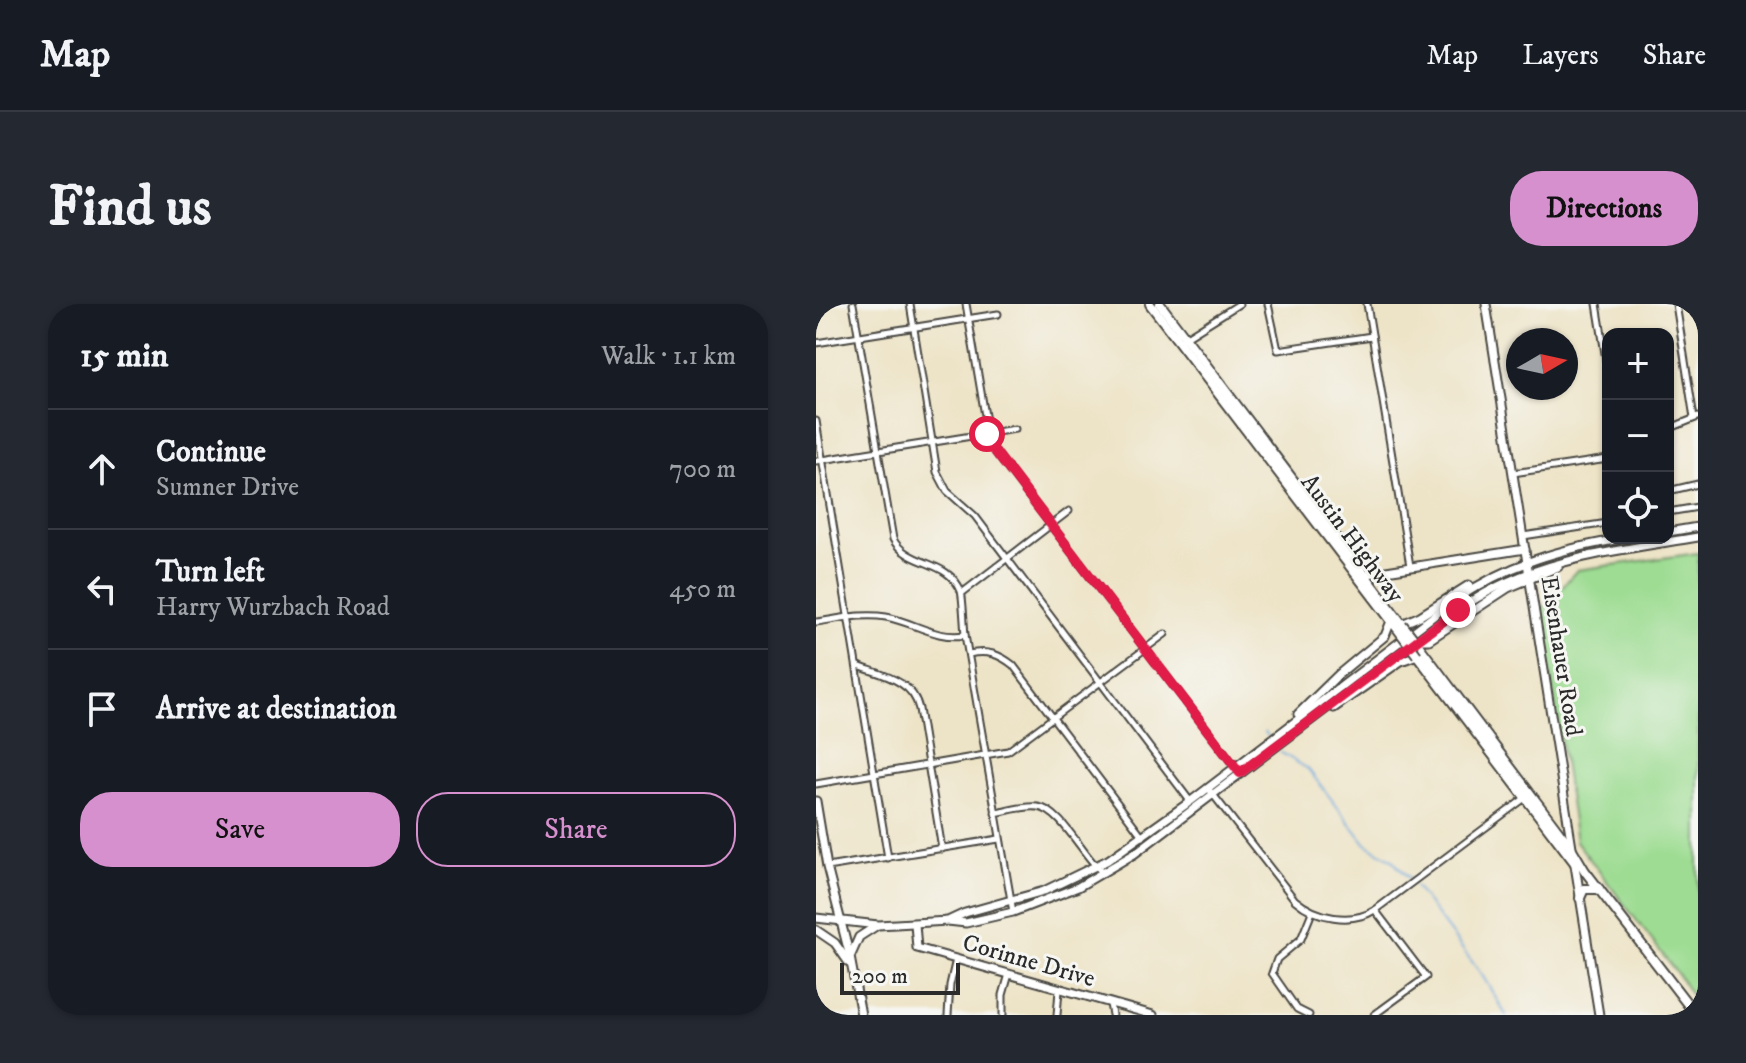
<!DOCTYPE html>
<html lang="en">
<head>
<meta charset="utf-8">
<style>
  :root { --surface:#171b24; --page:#242831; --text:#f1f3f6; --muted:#9ea1a6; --line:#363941; --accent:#d690ce }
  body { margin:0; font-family:"IM FELL DW Pica",serif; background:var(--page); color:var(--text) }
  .controls { position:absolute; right:24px; top:24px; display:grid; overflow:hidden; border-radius:16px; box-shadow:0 2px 6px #0004 }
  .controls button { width:72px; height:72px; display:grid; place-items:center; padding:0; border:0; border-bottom:2px solid var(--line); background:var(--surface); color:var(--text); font:40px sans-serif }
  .compass { position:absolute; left:690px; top:24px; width:72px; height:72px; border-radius:50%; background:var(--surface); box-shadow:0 2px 6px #0004; rotate:81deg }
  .scale { position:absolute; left:24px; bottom:20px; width:120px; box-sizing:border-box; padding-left:8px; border:4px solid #2b2b2b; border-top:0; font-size:22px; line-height:28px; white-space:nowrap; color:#2b2b2b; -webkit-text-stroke:6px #f6f6f2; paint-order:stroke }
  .stop { position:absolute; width:24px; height:24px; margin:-18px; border:6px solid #e11d48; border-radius:50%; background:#fff }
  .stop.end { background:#e11d48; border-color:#fff; box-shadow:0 2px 8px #0008 }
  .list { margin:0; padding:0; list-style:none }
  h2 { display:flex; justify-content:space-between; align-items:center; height:104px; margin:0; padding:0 32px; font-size:34px }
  h2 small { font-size:26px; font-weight:400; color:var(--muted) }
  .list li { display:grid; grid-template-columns:52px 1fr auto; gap:24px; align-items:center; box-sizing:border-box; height:120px; padding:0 32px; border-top:2px solid var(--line) }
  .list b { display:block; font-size:30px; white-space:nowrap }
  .list p { margin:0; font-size:26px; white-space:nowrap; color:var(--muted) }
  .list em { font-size:26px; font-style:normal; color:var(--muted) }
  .actions { display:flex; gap:16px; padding:24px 32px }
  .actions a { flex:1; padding:18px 0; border:2px solid var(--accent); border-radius:32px; text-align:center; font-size:28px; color:var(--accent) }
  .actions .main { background:var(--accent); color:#111 }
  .icon { flex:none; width:44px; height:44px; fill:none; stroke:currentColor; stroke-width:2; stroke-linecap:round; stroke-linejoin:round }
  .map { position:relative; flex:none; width:882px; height:711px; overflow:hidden; border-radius:32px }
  header { display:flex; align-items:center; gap:48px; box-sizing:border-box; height:112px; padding:0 40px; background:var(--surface); border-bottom:2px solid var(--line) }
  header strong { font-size:38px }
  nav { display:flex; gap:44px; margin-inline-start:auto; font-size:28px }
  .intro { display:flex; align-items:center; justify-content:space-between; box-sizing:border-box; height:192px; padding:0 48px }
  h1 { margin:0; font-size:56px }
  .button { padding:20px 36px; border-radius:32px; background:var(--accent); color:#111; font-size:28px; font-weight:700 }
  main { display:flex; gap:48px; padding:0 48px }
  aside { flex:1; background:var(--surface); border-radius:32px; box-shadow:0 2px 6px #0004 }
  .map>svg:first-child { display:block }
  .green { fill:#9ddc92; stroke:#64845e; stroke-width:2 }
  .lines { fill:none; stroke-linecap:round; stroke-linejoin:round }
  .stream { stroke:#67a5d9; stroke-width:2 }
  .street-casing { stroke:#484742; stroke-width:9 }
  .secondary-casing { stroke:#484742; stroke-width:11 }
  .primary-casing { stroke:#484742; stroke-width:12 }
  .street { stroke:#fff; stroke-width:5 }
  .secondary { stroke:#fff; stroke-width:7 }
  .primary { stroke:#fff; stroke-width:8 }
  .primary-bridge-casing { stroke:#484742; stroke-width:12; stroke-linecap:butt }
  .primary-bridge { stroke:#fff; stroke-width:8 }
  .route { stroke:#e11d48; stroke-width:10 }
  .labels { text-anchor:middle; stroke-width:6; stroke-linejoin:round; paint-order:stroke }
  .street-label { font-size:24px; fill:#2b2b2b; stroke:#f6f6f2 }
</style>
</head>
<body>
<header>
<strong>Map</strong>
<nav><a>Map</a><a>Layers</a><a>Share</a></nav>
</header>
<div class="intro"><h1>Find us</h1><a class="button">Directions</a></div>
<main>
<aside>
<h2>15 min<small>Walk · 1.1 km</small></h2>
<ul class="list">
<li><svg class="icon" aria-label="ahead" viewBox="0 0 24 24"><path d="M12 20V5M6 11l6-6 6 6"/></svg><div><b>Continue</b><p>Sumner Drive</p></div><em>700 m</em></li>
<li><svg class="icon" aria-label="left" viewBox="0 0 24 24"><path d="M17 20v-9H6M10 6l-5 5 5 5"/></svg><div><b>Turn left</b><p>Harry Wurzbach Road</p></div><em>450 m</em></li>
<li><svg class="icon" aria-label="arrive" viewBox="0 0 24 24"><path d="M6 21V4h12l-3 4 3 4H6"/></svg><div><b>Arrive at destination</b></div></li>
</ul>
<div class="actions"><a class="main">Save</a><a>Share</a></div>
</aside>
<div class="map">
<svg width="882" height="711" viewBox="0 0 882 711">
  <rect width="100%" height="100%" fill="#f6f6f2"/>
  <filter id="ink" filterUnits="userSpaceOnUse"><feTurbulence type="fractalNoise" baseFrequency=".0125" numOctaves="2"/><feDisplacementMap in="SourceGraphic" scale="16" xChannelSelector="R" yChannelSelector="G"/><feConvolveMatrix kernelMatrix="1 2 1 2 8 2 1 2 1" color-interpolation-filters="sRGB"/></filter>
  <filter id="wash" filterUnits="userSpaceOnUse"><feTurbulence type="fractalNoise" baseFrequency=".006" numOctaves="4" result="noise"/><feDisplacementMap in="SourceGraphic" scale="32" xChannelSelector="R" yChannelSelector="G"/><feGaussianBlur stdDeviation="1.8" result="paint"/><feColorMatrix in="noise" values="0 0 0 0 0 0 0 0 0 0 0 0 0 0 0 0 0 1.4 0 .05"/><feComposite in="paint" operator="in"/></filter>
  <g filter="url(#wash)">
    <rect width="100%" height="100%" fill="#ede3c6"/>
    <polygon class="green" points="882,249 882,702 860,668 760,537 725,306 761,266"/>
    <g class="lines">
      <g class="stream">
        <polyline points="449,428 452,432"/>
        <polyline points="464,448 492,465 550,540 576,556 594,575"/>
        <polyline points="599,582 666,671 690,711"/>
      </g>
    </g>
  </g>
  <g filter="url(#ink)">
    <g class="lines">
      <defs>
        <g id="street">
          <path d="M37 0 77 235C92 263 132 255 145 287 147 294 148 321 149 331L197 608"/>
          <polyline points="94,0 121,168 131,187 159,212 374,497"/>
          <polyline points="150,0 174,141 424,469"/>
          <polyline points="452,0 462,46 556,32"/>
          <polyline points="551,0 594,262"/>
          <polyline points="781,0 792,68"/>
          <polyline points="860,0 878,114"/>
          <polyline points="367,35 423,0"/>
          <polyline points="0,39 182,10"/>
          <polyline points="0,117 72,554"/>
          <polyline points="852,125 882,113"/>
          <polyline points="0,157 199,125"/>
          <polyline points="697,169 792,155"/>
          <polyline points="852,187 882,180"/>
          <polyline points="852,208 882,203"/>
          <polyline points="707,232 792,219"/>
          <polyline points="146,289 253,207"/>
          <path d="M0 318C23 315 47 309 70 313 98 318 120 336 149 331"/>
          <path d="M153 350C171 346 183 350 197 361L327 533"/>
          <path d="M42 362C66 371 97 376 103 405L126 545"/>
          <polyline points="0,480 192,447 349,330"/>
          <path d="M392 484 479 596C500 614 535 621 559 606L709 494"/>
          <path d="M179 509C192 507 209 501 222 503 246 506 268 554 287 569"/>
          <polyline points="11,563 183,535"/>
          <polyline points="294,700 296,711"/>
          <polyline points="132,711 134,681 140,655"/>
          <polyline points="187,711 187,691 193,670"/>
          <polyline points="241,711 243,686"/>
          <polyline points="493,711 481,705 456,669 461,655 485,635 496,608"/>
          <polyline points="558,711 610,673 559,606"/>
        </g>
        <g id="secondary">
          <polyline points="670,0 756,543"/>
          <polyline points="852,228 882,223"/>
          <polyline points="545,271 709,245"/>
          <polyline points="586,320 604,312 653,281"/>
          <polyline points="604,336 613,336 692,284 742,263"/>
          <polyline points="518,404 585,357 601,351"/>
          <polyline points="482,410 523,370 569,332 575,317"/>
          <polyline points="0,497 11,563 34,653 45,711"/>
          <polyline points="758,555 783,711"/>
          <path d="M0 614 62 621 132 617 150 619 197 608 262 583 318 550 626 317C646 303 667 289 689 279 750 251 817 244 882 233"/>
          <path d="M134 616 149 609 228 587 292 556 375 497 636 298C692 260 745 244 812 234"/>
          <polyline points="99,620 101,644 337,711"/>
          <polyline points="0,626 19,639 33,659"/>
          <polyline points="35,651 43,633 60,622"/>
        </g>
        <g id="primary">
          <polyline points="334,0 581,324"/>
          <polyline points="344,0 586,320"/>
          <polyline points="600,338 756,545 769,567 880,711"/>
          <polyline points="601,351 759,559"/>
          <polyline points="764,594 768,585 783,585"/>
        </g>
      </defs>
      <use href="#street" class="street-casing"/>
      <use href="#secondary" class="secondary-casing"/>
      <use href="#primary" class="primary-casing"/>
      <use href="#street" class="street"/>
      <use href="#secondary" class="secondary"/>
      <use href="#primary" class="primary"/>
      <defs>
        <g id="primary-bridge">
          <polyline points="586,320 600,338"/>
          <polyline points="581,324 601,351"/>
        </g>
      </defs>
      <use href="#primary-bridge" class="primary-bridge-casing"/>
      <use href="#primary-bridge" class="primary-bridge"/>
    </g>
  </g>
  <g class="lines" filter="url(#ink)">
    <polyline class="route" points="171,130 178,146 424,469 642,306"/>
  </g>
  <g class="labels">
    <g class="street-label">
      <text transform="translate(537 234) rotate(53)" y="8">Austin Highway</text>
      <text transform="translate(746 352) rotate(81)" y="8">Eisenhauer Road</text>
      <text transform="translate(213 656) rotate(16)" y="8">Corinne Drive</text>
    </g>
  </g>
</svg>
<div class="controls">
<button>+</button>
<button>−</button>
<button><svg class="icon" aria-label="locate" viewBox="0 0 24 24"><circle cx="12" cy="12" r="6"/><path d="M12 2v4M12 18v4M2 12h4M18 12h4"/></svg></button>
</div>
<svg class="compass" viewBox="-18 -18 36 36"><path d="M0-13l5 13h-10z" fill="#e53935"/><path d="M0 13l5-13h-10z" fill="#9ea1a6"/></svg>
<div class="scale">200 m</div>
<div class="stop" style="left:171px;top:130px"></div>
<div class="stop end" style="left:642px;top:306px"></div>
</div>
</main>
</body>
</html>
